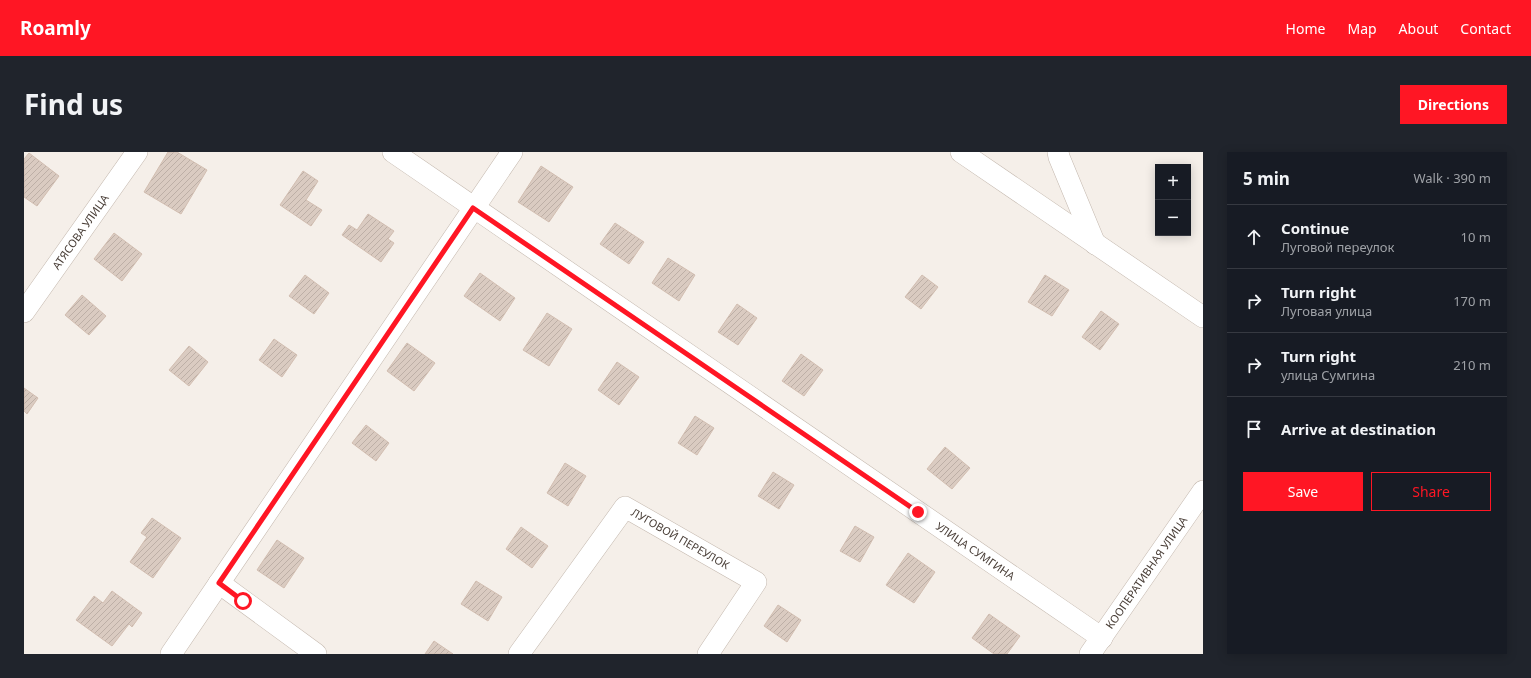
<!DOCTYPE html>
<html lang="en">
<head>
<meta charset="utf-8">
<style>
  :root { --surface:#171b24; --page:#20242c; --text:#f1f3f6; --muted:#9ea1a6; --line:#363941; --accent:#ff1624 }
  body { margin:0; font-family:"Noto Sans",sans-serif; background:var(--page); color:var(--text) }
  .controls { position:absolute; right:12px; top:12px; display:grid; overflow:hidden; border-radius:0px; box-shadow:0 2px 10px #0003 }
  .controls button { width:36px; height:36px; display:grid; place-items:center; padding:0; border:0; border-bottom:1px solid var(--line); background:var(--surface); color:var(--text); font:20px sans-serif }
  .stop { position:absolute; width:12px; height:12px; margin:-9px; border:3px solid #ff1624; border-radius:50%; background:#fff }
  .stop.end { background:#ff1624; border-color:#fff; box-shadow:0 1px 4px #0008 }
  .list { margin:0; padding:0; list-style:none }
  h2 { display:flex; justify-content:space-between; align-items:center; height:52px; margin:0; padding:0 16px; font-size:17px }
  h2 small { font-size:13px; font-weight:400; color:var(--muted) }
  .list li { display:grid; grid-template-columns:26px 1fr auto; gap:12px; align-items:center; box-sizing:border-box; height:64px; padding:0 16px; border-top:1px solid var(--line) }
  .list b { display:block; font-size:15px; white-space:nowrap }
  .list p { margin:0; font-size:13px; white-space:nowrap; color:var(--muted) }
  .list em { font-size:13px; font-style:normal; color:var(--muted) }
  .actions { display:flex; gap:8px; padding:12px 16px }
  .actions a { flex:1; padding:9px 0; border:1px solid var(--accent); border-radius:0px; text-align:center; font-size:14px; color:var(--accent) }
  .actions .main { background:var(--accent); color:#fff }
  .icon { flex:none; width:22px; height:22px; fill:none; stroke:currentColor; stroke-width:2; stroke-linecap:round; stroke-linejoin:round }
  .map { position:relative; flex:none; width:1179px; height:502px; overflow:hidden; border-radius:0px }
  header { display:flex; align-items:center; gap:24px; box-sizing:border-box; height:56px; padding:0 20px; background:var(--accent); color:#fff }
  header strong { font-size:19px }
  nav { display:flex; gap:22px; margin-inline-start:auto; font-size:14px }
  .intro { display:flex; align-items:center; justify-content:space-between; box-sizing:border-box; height:96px; padding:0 24px }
  h1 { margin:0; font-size:28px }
  .button { padding:10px 18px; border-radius:0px; background:var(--accent); color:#fff; font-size:14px; font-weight:700 }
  main { display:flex; gap:24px; padding:0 24px }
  aside { flex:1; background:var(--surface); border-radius:0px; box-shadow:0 2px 10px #0003 }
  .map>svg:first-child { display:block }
  .building { fill:url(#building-hatch); stroke:#d2beb1 }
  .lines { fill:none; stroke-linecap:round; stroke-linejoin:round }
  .street-casing { stroke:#c4b8ae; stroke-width:22 }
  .street { stroke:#fff; stroke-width:21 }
  .route { stroke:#ff1624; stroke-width:5 }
  .labels { text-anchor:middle; stroke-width:3; stroke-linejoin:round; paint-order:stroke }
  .street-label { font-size:11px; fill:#493e37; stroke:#fff }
</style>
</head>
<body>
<header>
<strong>Roamly</strong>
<nav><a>Home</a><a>Map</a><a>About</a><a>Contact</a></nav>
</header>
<div class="intro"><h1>Find us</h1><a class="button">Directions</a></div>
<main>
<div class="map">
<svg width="1179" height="502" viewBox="0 0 1179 502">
  <defs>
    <pattern id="building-hatch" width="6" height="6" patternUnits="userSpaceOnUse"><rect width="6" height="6" fill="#dacbc1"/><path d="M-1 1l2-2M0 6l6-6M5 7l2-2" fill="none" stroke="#bdafa6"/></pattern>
  </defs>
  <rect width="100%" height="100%" fill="#f5efe9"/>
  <g class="building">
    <polygon points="144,0 153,0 183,18 157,62 120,40"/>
    <polygon points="5,1 35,24 13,54 0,45 0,7"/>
    <polygon points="517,14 549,35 525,70 494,50"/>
    <polygon points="279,19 294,29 282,48 298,58 287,74 256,53"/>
    <polygon points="344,62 370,79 364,87 370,91 357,110 318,83 325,73 333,78"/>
    <polygon points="591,71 620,90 605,112 576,92"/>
    <polygon points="90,81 118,102 98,129 70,107"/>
    <polygon points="644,106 671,123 655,149 628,131"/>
    <polygon points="456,121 491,146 476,169 440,144"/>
    <polygon points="281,123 305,141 290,162 265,144"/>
    <polygon points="898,123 914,135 897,157 881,145"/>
    <polygon points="1021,123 1045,138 1028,164 1004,150"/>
    <polygon points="58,143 82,164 65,183 41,163"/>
    <polygon points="713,152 733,166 714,193 694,180"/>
    <polygon points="1077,159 1095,172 1076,198 1058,185"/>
    <polygon points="523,161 548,177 525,214 499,198"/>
    <polygon points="250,187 273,203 258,225 235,208"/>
    <polygon points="383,191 411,211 390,239 363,219"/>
    <polygon points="165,194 184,210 165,234 145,218"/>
    <polygon points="777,202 799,218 780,244 758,229"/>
    <polygon points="593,210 615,225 595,253 574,238"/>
    <polygon points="0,236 14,246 3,262 0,259"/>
    <polygon points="671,264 690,276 673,303 654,291"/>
    <polygon points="342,273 365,291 352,309 328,291"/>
    <polygon points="921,295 946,316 928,337 903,317"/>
    <polygon points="541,311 562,324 544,354 523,341"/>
    <polygon points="749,320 770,333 755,357 734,344"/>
    <polygon points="128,366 157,386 129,426 106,410 123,385 117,381"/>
    <polygon points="831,374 850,385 836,410 816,399"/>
    <polygon points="497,375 524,394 508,416 482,397"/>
    <polygon points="253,388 280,406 260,436 233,418"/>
    <polygon points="884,401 911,420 890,451 862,433"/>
    <polygon points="452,429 478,445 464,469 437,452"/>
    <polygon points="88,439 118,461 108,475 105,472 88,494 52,468 70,444 79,451"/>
    <polygon points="754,453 777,468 763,490 740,474"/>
    <polygon points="965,462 996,484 983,502 970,502 948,486"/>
    <polygon points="410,489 429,502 401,502"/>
  </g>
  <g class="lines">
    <defs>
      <g id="street">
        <path id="s1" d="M369 0 1078 486"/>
        <polyline points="937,0 1179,165"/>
        <polyline points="1034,0 1035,5 1071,92"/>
        <path id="s2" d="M0 160 113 0"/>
        <polyline points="195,431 292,502"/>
        <polyline points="147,502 488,0"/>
        <path id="s3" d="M495 502 601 355 732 430 684 502"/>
        <path id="s4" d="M1066 502 1179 339"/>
      </g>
    </defs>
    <use href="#street" class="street-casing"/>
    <use href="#street" class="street"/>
  </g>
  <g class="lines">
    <polyline class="route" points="219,449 195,431 449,56 894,360"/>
  </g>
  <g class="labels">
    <g class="street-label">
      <text dy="4" stroke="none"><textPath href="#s2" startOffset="98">АТЯСОВА УЛИЦА</textPath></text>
      <text dy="4" stroke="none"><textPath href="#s3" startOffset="245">ЛУГОВОЙ ПЕРЕУЛОК</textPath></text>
      <text dy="4" stroke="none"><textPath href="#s1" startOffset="706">УЛИЦА СУМГИНА</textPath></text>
      <text dy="4" stroke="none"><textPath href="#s4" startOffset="99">КООПЕРАТИВНАЯ УЛИЦА</textPath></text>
    </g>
  </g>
</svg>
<div class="controls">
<button>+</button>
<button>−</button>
</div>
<div class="stop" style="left:219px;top:449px"></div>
<div class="stop end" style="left:894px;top:360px"></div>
</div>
<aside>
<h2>5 min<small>Walk · 390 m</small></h2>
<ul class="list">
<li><svg class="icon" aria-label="ahead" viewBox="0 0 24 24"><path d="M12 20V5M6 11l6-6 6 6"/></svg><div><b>Continue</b><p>Луговой переулок</p></div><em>10 m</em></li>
<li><svg class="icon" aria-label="right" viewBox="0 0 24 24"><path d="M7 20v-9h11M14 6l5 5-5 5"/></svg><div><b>Turn right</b><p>Луговая улица</p></div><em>170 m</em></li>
<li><svg class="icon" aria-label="right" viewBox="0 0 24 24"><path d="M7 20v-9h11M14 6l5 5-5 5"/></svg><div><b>Turn right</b><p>улица Сумгина</p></div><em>210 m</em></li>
<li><svg class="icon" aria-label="arrive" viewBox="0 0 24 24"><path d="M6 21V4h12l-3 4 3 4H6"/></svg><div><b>Arrive at destination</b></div></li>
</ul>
<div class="actions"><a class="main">Save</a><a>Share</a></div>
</aside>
</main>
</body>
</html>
